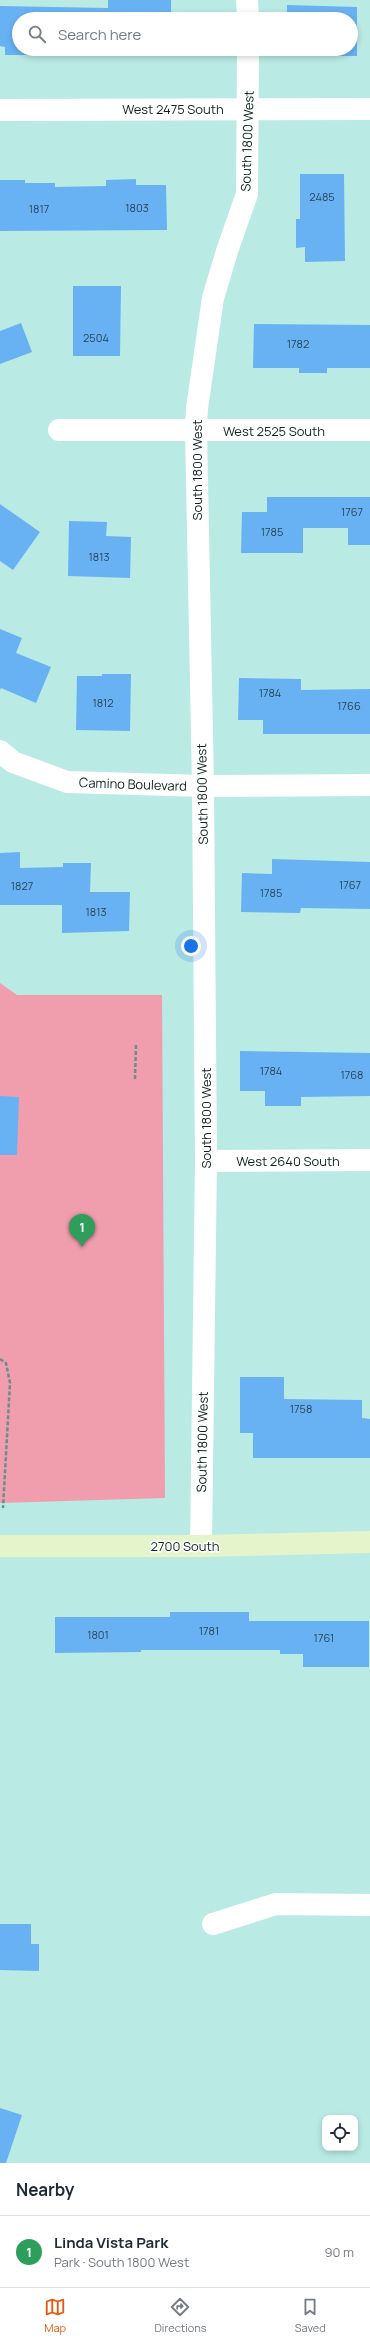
<!DOCTYPE html>
<html lang="en">
<head>
<meta charset="utf-8">
<style>
  :root { --surface:#fff; --page:#f6f6f7; --text:#1f2937; --muted:#747a83; --line:#e0e1e3; --accent:#ea580c }
  body { margin:0; font-family:Manrope,sans-serif; background:var(--page); color:var(--text) }
  .controls { position:absolute; right:12px; bottom:12px; display:grid; overflow:hidden; border-radius:8px; box-shadow:0 2px 6px #0003 }
  .controls button { width:36px; height:36px; display:grid; place-items:center; padding:0; border:0; border-bottom:1px solid var(--line); background:var(--surface); color:var(--text); font:20px sans-serif }
  .you { position:absolute; left:191px; top:946px; width:14px; height:14px; margin:-10px; border:3px solid #fff; border-radius:50%; background:#1a73e8; box-shadow:0 0 0 6px #1a73e833 }
  .badge { display:grid; place-items:center; width:26px; height:26px; border-radius:50%; background:var(--accent); color:#fff; font-size:13px; font-weight:700 }
  .pin { position:absolute; translate:-50% -33px; filter:drop-shadow(0 1px 2px #0008) }
  .pin::after { content:''; position:absolute; top:21px; width:14px; height:12px; background:inherit; clip-path:polygon(0 0,100% 0,50% 100%) }
  .list { margin:0; padding:0; list-style:none }
  h2 { display:flex; justify-content:space-between; align-items:center; height:52px; margin:0; padding:0 16px; font-size:17px }
  h2 small { font-size:13px; font-weight:400; color:var(--muted) }
  .list li { display:grid; grid-template-columns:26px 1fr auto; gap:12px; align-items:center; box-sizing:border-box; height:72px; padding:0 16px; border-top:1px solid var(--line) }
  .list b { display:block; font-size:15px; white-space:nowrap }
  .list p { margin:0; font-size:13px; white-space:nowrap; color:var(--muted) }
  .list em { font-size:13px; font-style:normal; color:var(--muted) }
  .icon { flex:none; width:22px; height:22px; fill:none; stroke:currentColor; stroke-width:2; stroke-linecap:round; stroke-linejoin:round }
  .map { position:relative; flex:none; width:370px; height:2163px; overflow:hidden }
  .search { position:absolute; background:var(--surface); box-shadow:0 2px 6px #0003; left:12px; right:12px; top:12px; height:44px; display:flex; align-items:center; gap:10px; box-sizing:border-box; padding:0 14px; border-radius:22px; color:var(--muted); font-size:15px }
  .sheet { height:124px; background:var(--surface) }
  nav { display:flex; justify-content:space-around; align-items:center; box-sizing:border-box; height:56px; border-top:1px solid var(--line); background:var(--surface); font-size:11px; color:var(--muted) }
  nav a { display:grid; justify-items:center; gap:2px }
  nav .on { color:var(--accent) }
  .map>svg:first-child { display:block }
  .green { fill:#f09dad }
  .building { fill:#68b2f4 }
  .lines { fill:none; stroke-linecap:round; stroke-linejoin:round }
  .path { stroke:#6b8e8a; stroke-width:2.5; stroke-dasharray:4 2; stroke-linecap:butt }
  .street { stroke:#fff; stroke-width:22 }
  .secondary { stroke:#e6f4cc; stroke-width:22 }
  .labels { text-anchor:middle; stroke-width:3; stroke-linejoin:round; paint-order:stroke }
  .number-label { font-size:11px; fill:#264756 }
  .street-label { font-size:13px; fill:#102321; stroke:#fff }
</style>
</head>
<body>
<div class="map">
<svg width="370" height="2163" viewBox="0 0 370 2163">
  <rect width="100%" height="100%" fill="#b9eae4"/>
  <polygon class="green" points="0,983 17,995 162,995 165,1498 0,1503"/>
  <g class="building">
    <polygon points="108,0 171,0 171,19 19,19 19,49 146,49 146,54 109,55 109,52 33,50 33,55 5,55 5,47 0,46 0,6 108,8"/>
    <polygon points="287,5 357,7 357,56 306,56 306,51 287,51 287,49 351,49 351,19 287,19"/>
    <polygon points="300,174 344,174 345,261 305,262 305,247 296,248 296,219 300,219"/>
    <polygon points="136,179 136,185 166,185 167,230 0,231 0,180 25,180 25,183 55,183 55,187 106,186 106,180"/>
    <polygon points="73,286 121,286 120,356 73,356"/>
    <polygon points="21,323 32,352 0,364 0,331"/>
    <polygon points="254,324 370,325 370,368 327,368 327,373 299,373 299,368 253,368"/>
    <polygon points="267,497 370,497 370,545 348,545 348,528 303,528 303,553 241,553 242,512 267,512"/>
    <polygon points="0,504 40,532 13,570 0,561"/>
    <polygon points="69,521 107,522 106,536 131,537 130,578 68,576"/>
    <polygon points="0,629 22,638 16,653 51,667 36,703 1,688 0,690"/>
    <polygon points="102,674 131,674 130,731 76,730 77,676 102,676"/>
    <polygon points="239,678 301,679 301,690 370,689 370,734 263,734 263,720 238,720"/>
    <polygon points="20,852 20,868 63,867 63,863 91,863 90,892 130,892 129,931 62,933 62,905 0,905 0,853"/>
    <polygon points="272,859 370,862 370,909 301,908 300,913 241,912 242,873 272,874"/>
    <polygon points="240,1051 370,1053 370,1096 301,1097 301,1106 265,1106 265,1091 240,1091"/>
    <polygon points="0,1096 19,1097 17,1155 0,1155"/>
    <polygon points="240,1377 284,1377 284,1399 362,1400 362,1418 370,1419 370,1458 253,1458 253,1433 240,1433"/>
    <polygon points="170,1612 249,1612 249,1621 369,1621 369,1667 303,1667 303,1654 280,1654 280,1650 141,1650 141,1652 55,1653 55,1617 170,1617"/>
    <polygon points="0,1924 31,1924 31,1944 39,1944 39,1971 0,1970"/>
    <polygon points="0,2108 22,2115 6,2163 0,2163"/>
  </g>
  <g class="lines">
    <g class="path">
      <polyline points="135,1079 136,1045"/>
      <polyline points="0,1359 6,1363 10,1383 3,1508"/>
    </g>
    <g class="street">
      <polyline points="247,0 248,19"/>
      <polyline points="0,110 370,109"/>
      <polyline points="59,430 370,430"/>
      <polyline points="0,751 13,762 67,782 203,786 370,785"/>
      <polyline points="206,1161 370,1160"/>
      <polyline points="201,1546 206,1161 203,786 196,430 197,408 213,298 227,251 247,194 248,49"/>
      <polyline points="213,1924 276,1904 370,1905"/>
    </g>
    <polyline class="secondary" points="0,1546 201,1546 370,1542"/>
  </g>
  <g class="labels">
    <g class="number-label">
      <text x="322" y="201">2485</text>
      <text x="137" y="212">1803</text>
      <text x="39" y="213">1817</text>
      <text x="96" y="342">2504</text>
      <text x="298" y="348">1782</text>
      <text x="352" y="516">1767</text>
      <text x="272" y="536">1785</text>
      <text x="99" y="561">1813</text>
      <text x="270" y="697">1784</text>
      <text x="103" y="707">1812</text>
      <text x="349" y="710">1766</text>
      <text x="350" y="889">1767</text>
      <text x="22" y="890">1827</text>
      <text x="271" y="897">1785</text>
      <text x="96" y="916">1813</text>
      <text x="271" y="1075">1784</text>
      <text x="352" y="1079">1768</text>
      <text x="301" y="1413">1758</text>
      <text x="209" y="1635">1781</text>
      <text x="98" y="1639">1801</text>
      <text x="324" y="1642">1761</text>
    </g>
    <g class="street-label">
      <text x="173" y="114">West 2475 South</text>
      <text transform="translate(247 141) rotate(-88)" y="5">South 1800 West</text>
      <text x="274" y="436">West 2525 South</text>
      <text transform="translate(197 470) rotate(-90)" y="5">South 1800 West</text>
      <text transform="translate(133 784) rotate(2)" y="5">Camino Boulevard</text>
      <text transform="translate(202 794) rotate(-91)" y="5">South 1800 West</text>
      <text transform="translate(206 1118) rotate(-90)" y="5">South 1800 West</text>
      <text x="288" y="1166">West 2640 South</text>
      <text transform="translate(202 1442) rotate(-89)" y="5">South 1800 West</text>
      <text x="185" y="1551">2700 South</text>
    </g>
  </g>
</svg>
<div class="controls">
<button><svg class="icon" aria-label="locate" viewBox="0 0 24 24"><circle cx="12" cy="12" r="6"/><path d="M12 2v4M12 18v4M2 12h4M18 12h4"/></svg></button>
</div>
<div class="you"></div>
<div class="pin badge" style="left:82px;top:1247px;background:#2e9e5b">1</div>
<div class="search"><svg class="icon" aria-label="search" viewBox="0 0 24 24"><circle cx="10" cy="10" r="6"/><path d="M15 15l6 6"/></svg>Search here</div>
</div>
<section class="sheet">
<h2>Nearby<small></small></h2>
<ul class="list">
<li><span class="badge" style="background:#2e9e5b">1</span><div><b>Linda Vista Park</b><p>Park · South 1800 West</p></div><em>90 m</em></li>
</ul>
</section>
<nav>
<a class="on"><svg class="icon" aria-label="map" viewBox="0 0 24 24"><path d="M3 6l6-2 6 2 6-2v14l-6 2-6-2-6 2zM9 4v14M15 6v14"/></svg>Map</a>
<a><svg class="icon" aria-label="directions" viewBox="0 0 24 24"><path d="M12 3l9 9-9 9-9-9zM9 14v-3h6M13 9l2 2-2 2"/></svg>Directions</a>
<a><svg class="icon" aria-label="saved" viewBox="0 0 24 24"><path d="M7 4h10v16l-5-4-5 4z"/></svg>Saved</a>
</nav>
</body>
</html>
